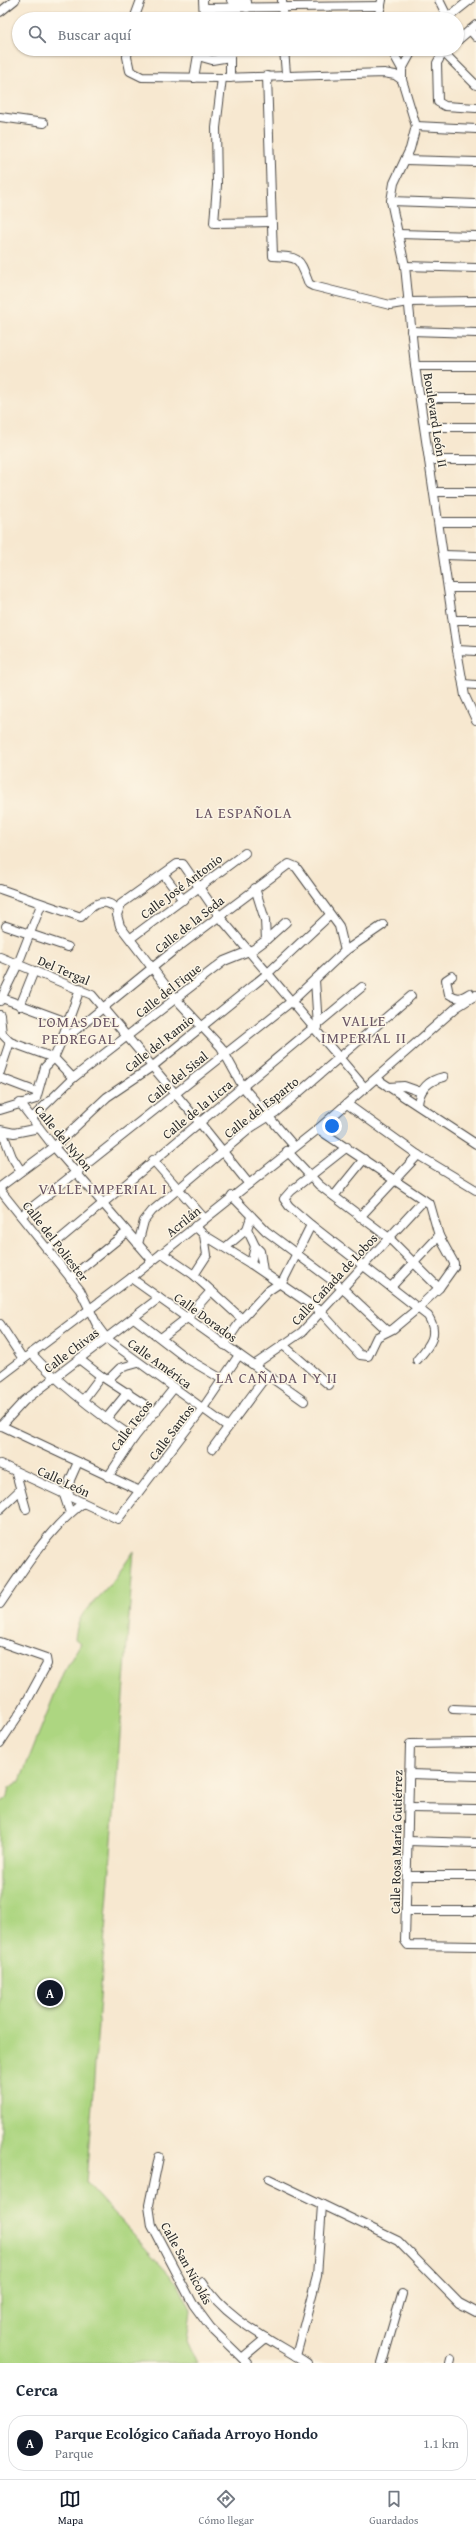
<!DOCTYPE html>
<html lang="es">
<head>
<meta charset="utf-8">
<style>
  :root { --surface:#fff; --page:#f6f6f7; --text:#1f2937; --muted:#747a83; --line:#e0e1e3; --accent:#111827 }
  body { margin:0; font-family:"Gentium Book Plus",serif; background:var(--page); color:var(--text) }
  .you { position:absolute; left:332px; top:1126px; width:14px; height:14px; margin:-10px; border:3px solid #fff; border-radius:50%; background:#1a73e8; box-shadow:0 0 0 6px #1a73e833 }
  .badge { display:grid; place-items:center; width:26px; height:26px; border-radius:50%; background:var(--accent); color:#fff; font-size:13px; font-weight:700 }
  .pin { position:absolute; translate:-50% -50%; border:2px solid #fff; box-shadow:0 1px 4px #0006 }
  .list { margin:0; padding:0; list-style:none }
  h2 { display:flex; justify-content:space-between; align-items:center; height:52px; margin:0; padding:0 16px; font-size:17px }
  h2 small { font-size:13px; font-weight:400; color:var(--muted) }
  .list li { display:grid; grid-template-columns:26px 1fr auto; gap:12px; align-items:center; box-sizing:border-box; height:56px; margin:0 8px 8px; padding:0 8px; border:1px solid var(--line); border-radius:16px }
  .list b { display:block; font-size:15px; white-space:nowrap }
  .list p { margin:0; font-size:13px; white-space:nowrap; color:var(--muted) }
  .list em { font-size:13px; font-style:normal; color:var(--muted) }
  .icon { flex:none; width:22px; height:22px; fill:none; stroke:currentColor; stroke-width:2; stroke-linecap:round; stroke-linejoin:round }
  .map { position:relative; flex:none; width:476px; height:2363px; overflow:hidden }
  .search { position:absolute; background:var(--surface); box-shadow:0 1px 3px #0004; left:12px; right:12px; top:12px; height:44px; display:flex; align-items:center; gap:10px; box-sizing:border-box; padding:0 14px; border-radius:22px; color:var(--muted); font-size:15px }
  .sheet { height:116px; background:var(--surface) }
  nav { display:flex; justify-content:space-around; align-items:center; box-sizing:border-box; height:56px; border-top:1px solid var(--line); background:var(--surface); font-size:11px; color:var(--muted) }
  nav a { display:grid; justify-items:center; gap:2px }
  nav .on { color:var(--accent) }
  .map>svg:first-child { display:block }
  .green { fill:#add681; stroke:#6c8056 }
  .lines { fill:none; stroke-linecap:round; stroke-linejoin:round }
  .minor-casing { stroke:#4a4744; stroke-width:10 }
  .minor { stroke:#fff; stroke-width:8 }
  .labels { text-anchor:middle; stroke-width:3; stroke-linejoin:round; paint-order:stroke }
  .street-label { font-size:13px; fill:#2b2b2b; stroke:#fcf5e5 }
  .quarter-label { font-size:15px; letter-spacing:1px; fill:#695463; stroke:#fcf5e5 }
</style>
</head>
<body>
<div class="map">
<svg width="476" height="2363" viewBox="0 0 476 2363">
  <rect width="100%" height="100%" fill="#fcf5e5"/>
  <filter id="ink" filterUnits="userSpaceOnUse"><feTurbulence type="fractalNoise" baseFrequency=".025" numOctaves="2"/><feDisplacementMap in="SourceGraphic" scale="8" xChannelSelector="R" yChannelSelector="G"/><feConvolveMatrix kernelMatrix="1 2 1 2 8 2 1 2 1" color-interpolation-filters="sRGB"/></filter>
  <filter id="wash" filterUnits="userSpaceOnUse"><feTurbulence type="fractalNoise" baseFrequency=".012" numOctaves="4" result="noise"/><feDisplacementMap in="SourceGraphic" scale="16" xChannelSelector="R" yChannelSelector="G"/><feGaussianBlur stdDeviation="0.9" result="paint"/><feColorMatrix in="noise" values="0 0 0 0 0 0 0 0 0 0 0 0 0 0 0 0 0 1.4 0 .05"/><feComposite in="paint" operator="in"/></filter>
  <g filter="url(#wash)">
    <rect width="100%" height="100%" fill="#f7e8d0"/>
    <path class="green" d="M134 1551 86 2183 178 2284 191 2310 187 2342 197 2363H0V1803L6 1799 9 1789 20 1781 63 1673 81 1643 75 1639C78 1609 92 1607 109 1586 118 1575 126 1562 134 1551Z"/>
  </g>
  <g filter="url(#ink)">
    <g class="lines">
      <defs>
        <g id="minor">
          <polyline points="203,0 204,19"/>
          <polyline points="231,0 247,2 247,8"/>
          <polyline points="282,0 283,19"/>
          <polyline points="439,0 448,18"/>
          <polyline points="204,8 381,6"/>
          <polyline points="0,12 15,0"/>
          <polyline points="134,19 141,0"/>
          <polyline points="378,19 382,0"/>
          <polyline points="446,19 470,0"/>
          <polyline points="470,30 476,37"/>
          <polyline points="457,41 476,25"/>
          <polyline points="128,49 127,57 130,71 142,77 222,78 384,73 395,75 402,80"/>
          <polyline points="284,49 286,74"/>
          <polyline points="391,49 402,69"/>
          <polyline points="413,49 402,69 402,80 416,126 410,149 394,183 391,201 405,266 415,366 457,650 465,696 476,720"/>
          <polyline points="448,49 441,56 437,63 438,102 445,106 476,108"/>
          <polyline points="444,53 476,85"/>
          <polyline points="198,56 212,60 230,57"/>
          <path d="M267 76 273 256C301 257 299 258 309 284L313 286 390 305 408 302 476 301"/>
          <polyline points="194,78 199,49"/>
          <polyline points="222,78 216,128 217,185 214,223 271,222"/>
          <polyline points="230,78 230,49"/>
          <polyline points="0,117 44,123"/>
          <polyline points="416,126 476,129"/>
          <polyline points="405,160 476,162"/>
          <polyline points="391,201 476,204"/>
          <polyline points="398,234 476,236"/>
          <polyline points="405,266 476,268"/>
          <polyline points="411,331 476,333"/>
          <polyline points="415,366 476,366"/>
          <polyline points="420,398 476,398"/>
          <polyline points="425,427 476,427"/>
          <polyline points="429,460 476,460"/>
          <polyline points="435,492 476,492"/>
          <polyline points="439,522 476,522"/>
          <polyline points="444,555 476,556"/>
          <polyline points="448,588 476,588"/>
          <polyline points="453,620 476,620"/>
          <polyline points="457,650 476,651"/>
          <polyline points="463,684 476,685"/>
          <polyline points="164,875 183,900"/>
          <path d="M0 889 81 917C92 905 103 896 117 909"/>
          <polyline points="6,926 68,947"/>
          <polyline points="131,938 245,853"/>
          <polyline points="266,940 286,922"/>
          <polyline points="0,957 92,995 200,1123 249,1184"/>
          <path d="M452 976 446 980 449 994C458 1000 462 998 470 993"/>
          <polyline points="315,980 318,1027"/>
          <polyline points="2,998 67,1022"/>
          <polyline points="0,1001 18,964 41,905"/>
          <polyline points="20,1006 34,971"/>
          <polyline points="0,1015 2,1034 10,1042 0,1072"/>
          <polyline points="61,1041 80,989"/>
          <polyline points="10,1042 54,1058 73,1078"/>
          <polyline points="0,1078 37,1092"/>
          <polyline points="377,1079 476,1144"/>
          <polyline points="389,1087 404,1086 421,1092"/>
          <polyline points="20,1103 54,1147 152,1260"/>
          <polyline points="347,1104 418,1155 476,1190"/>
          <path d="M418 1105C419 1089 429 1080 444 1077"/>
          <polyline points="0,1110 36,1099 45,1067 54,1058 61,1042 173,951 289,864 296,867 339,926 345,951"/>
          <polyline points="32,1118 73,1078 224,961 254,949 266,940 265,920 255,888"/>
          <polyline points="0,1130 14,1133 39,1128"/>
          <polyline points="2,1131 12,1157 21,1171"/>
          <polyline points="294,1146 243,1087 221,1047 176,999 120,926 117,915 121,904 177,864 183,864 219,916 365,1088"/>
          <path d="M347 1147 291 1191 284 1199 289 1206 311 1225 428 1316C440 1335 429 1346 417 1360"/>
          <polyline points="287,1151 319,1185 389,1238 439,1288"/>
          <polyline points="153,1160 204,1218"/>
          <polyline points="0,1187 54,1147 107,1097 153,1066 267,974 330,915"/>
          <polyline points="0,1190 80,1290 98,1327 107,1339 227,1426"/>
          <polyline points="232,1196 266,1231 341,1287 388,1331"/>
          <polyline points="334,1196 364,1159"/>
          <polyline points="21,1216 292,1001 345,951 383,925"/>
          <polyline points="251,1217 247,1229 255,1246 251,1264"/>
          <polyline points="360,1217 418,1155"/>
          <polyline points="195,1226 204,1235 251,1264 320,1311 360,1355 368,1356 377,1337 393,1329 417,1309 439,1288 454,1267 454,1263 439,1236 430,1204 318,1129"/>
          <polyline points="138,1244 144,1221 152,1211 252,1127 276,1112 411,996"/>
          <polyline points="255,1246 260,1251 263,1271"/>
          <polyline points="226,1247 247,1229"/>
          <polyline points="47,1250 362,987"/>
          <polyline points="162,1253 194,1275 242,1319"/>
          <polyline points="194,1275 207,1255 204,1235"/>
          <polyline points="70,1278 127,1232"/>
          <polyline points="131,1278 304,1401"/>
          <polyline points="391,1287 439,1236"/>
          <polyline points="134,1318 186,1358 222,1379"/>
          <polyline points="0,1324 23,1359"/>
          <polyline points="161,1338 187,1318 211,1291"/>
          <polyline points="224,1345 242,1319 268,1291 283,1281 311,1225"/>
          <polyline points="283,1345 329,1385"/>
          <path d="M31 1353C61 1386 97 1413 134 1438"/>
          <polyline points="79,1359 101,1376 156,1412"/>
          <polyline points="254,1365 302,1332 424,1200"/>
          <polyline points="0,1377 131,1278 318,1129 457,1007 476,995"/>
          <polyline points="108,1380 120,1368 138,1363"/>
          <polyline points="83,1400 101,1376"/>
          <polyline points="106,1419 128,1392"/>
          <polyline points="0,1425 138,1490"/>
          <polyline points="1,1426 24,1401 159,1298"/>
          <polyline points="212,1449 267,1375"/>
          <polyline points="0,1464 118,1519 203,1408 239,1355"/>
          <polyline points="16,1473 26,1509"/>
          <polyline points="108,1477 134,1438 174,1388"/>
          <polyline points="64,1495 70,1513"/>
          <polyline points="68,1497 70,1480 78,1462"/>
          <polyline points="0,1509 20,1490"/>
          <path d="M0 1604C24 1569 49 1528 83 1503"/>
          <polyline points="0,1642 46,1658 47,1664 22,1710 0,1743"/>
          <polyline points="453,1709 476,1710"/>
          <polyline points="476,1743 410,1744 405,1941 408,1945 476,1946"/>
          <polyline points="409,1774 476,1776"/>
          <polyline points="409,1808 476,1809"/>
          <polyline points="408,1841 476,1843"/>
          <polyline points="407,1876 476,1876"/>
          <polyline points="406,1911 476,1911"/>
          <polyline points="159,2157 149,2205 152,2226 193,2304 210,2327 247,2363"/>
          <polyline points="269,2179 398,2241 459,2303 476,2312"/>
          <path d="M203 2282C225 2320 272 2340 307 2363"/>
          <polyline points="296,2356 317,2276 322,2205"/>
          <polyline points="242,2358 266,2338"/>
          <polyline points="382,2363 402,2294"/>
          <polyline points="450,2363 451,2359"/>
        </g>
      </defs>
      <use href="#minor" class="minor-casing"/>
      <use href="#minor" class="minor"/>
    </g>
  </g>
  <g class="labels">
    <g class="street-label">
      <text transform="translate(436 420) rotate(81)" y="5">Boulevard León II</text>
      <text transform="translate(181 886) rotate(-37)" y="5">Calle José Antonio</text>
      <text transform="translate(189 924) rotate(-38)" y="5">Calle de la Seda</text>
      <text transform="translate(64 970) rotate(23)" y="5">Del Tergal</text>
      <text transform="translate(168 990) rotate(-38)" y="5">Calle del Fique</text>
      <text transform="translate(159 1043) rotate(-38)" y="5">Calle del Ramio</text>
      <text transform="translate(177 1077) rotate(-39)" y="5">Calle del Sisal</text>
      <text transform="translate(261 1107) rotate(-38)" y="5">Calle del Esparto</text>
      <text transform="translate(197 1109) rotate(-39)" y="5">Calle de la Licra</text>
      <text transform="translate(64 1138) rotate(50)" y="5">Calle del Nylon</text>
      <text transform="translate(183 1221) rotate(-39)" y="5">Acrilán</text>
      <text transform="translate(56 1241) rotate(52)" y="5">Calle del Poliester</text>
      <text transform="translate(334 1279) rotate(-47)" y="5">Calle Cañada de Lobos</text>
      <text transform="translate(206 1317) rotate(36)" y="5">Calle Dorados</text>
      <text transform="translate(71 1350) rotate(-37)" y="5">Calle Chivas</text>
      <text transform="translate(160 1363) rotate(36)" y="5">Calle América</text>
      <text transform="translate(131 1425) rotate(-53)" y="5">Calle Tecos</text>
      <text transform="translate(171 1432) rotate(-53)" y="5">Calle Santos</text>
      <text transform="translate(64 1481) rotate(25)" y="5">Calle León</text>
      <text transform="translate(396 1842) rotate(-89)" y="5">Calle Rosa María Gutiérrez</text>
      <text transform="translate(187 2263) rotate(61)" y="5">Calle San Nicolás</text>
    </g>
    <g class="quarter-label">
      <text x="244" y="818">LA ESPAÑOLA</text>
      <text x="364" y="1026">VALLE<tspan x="364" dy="17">IMPERIAL II</tspan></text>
      <text x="79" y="1027">LOMAS DEL<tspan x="79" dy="17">PEDREGAL</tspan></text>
      <text x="103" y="1194">VALLE IMPERIAL I</text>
      <text x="277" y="1383">LA CAÑADA I Y II</text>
    </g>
  </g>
</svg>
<div class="you"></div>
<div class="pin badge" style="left:50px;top:1993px">A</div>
<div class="search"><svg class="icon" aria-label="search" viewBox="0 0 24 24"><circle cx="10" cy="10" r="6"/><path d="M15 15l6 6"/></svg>Buscar aquí</div>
</div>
<section class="sheet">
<h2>Cerca<small></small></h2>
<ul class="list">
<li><span class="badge">A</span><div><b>Parque Ecológico Cañada Arroyo Hondo</b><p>Parque</p></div><em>1.1 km</em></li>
</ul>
</section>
<nav>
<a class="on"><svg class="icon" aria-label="map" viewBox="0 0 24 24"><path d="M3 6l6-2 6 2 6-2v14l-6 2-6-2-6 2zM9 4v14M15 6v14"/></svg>Mapa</a>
<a><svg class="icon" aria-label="directions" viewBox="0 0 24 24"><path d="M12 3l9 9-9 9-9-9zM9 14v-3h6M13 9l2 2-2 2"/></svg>Cómo llegar</a>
<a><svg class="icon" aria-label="saved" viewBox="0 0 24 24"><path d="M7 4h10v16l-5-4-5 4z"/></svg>Guardados</a>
</nav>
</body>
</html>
